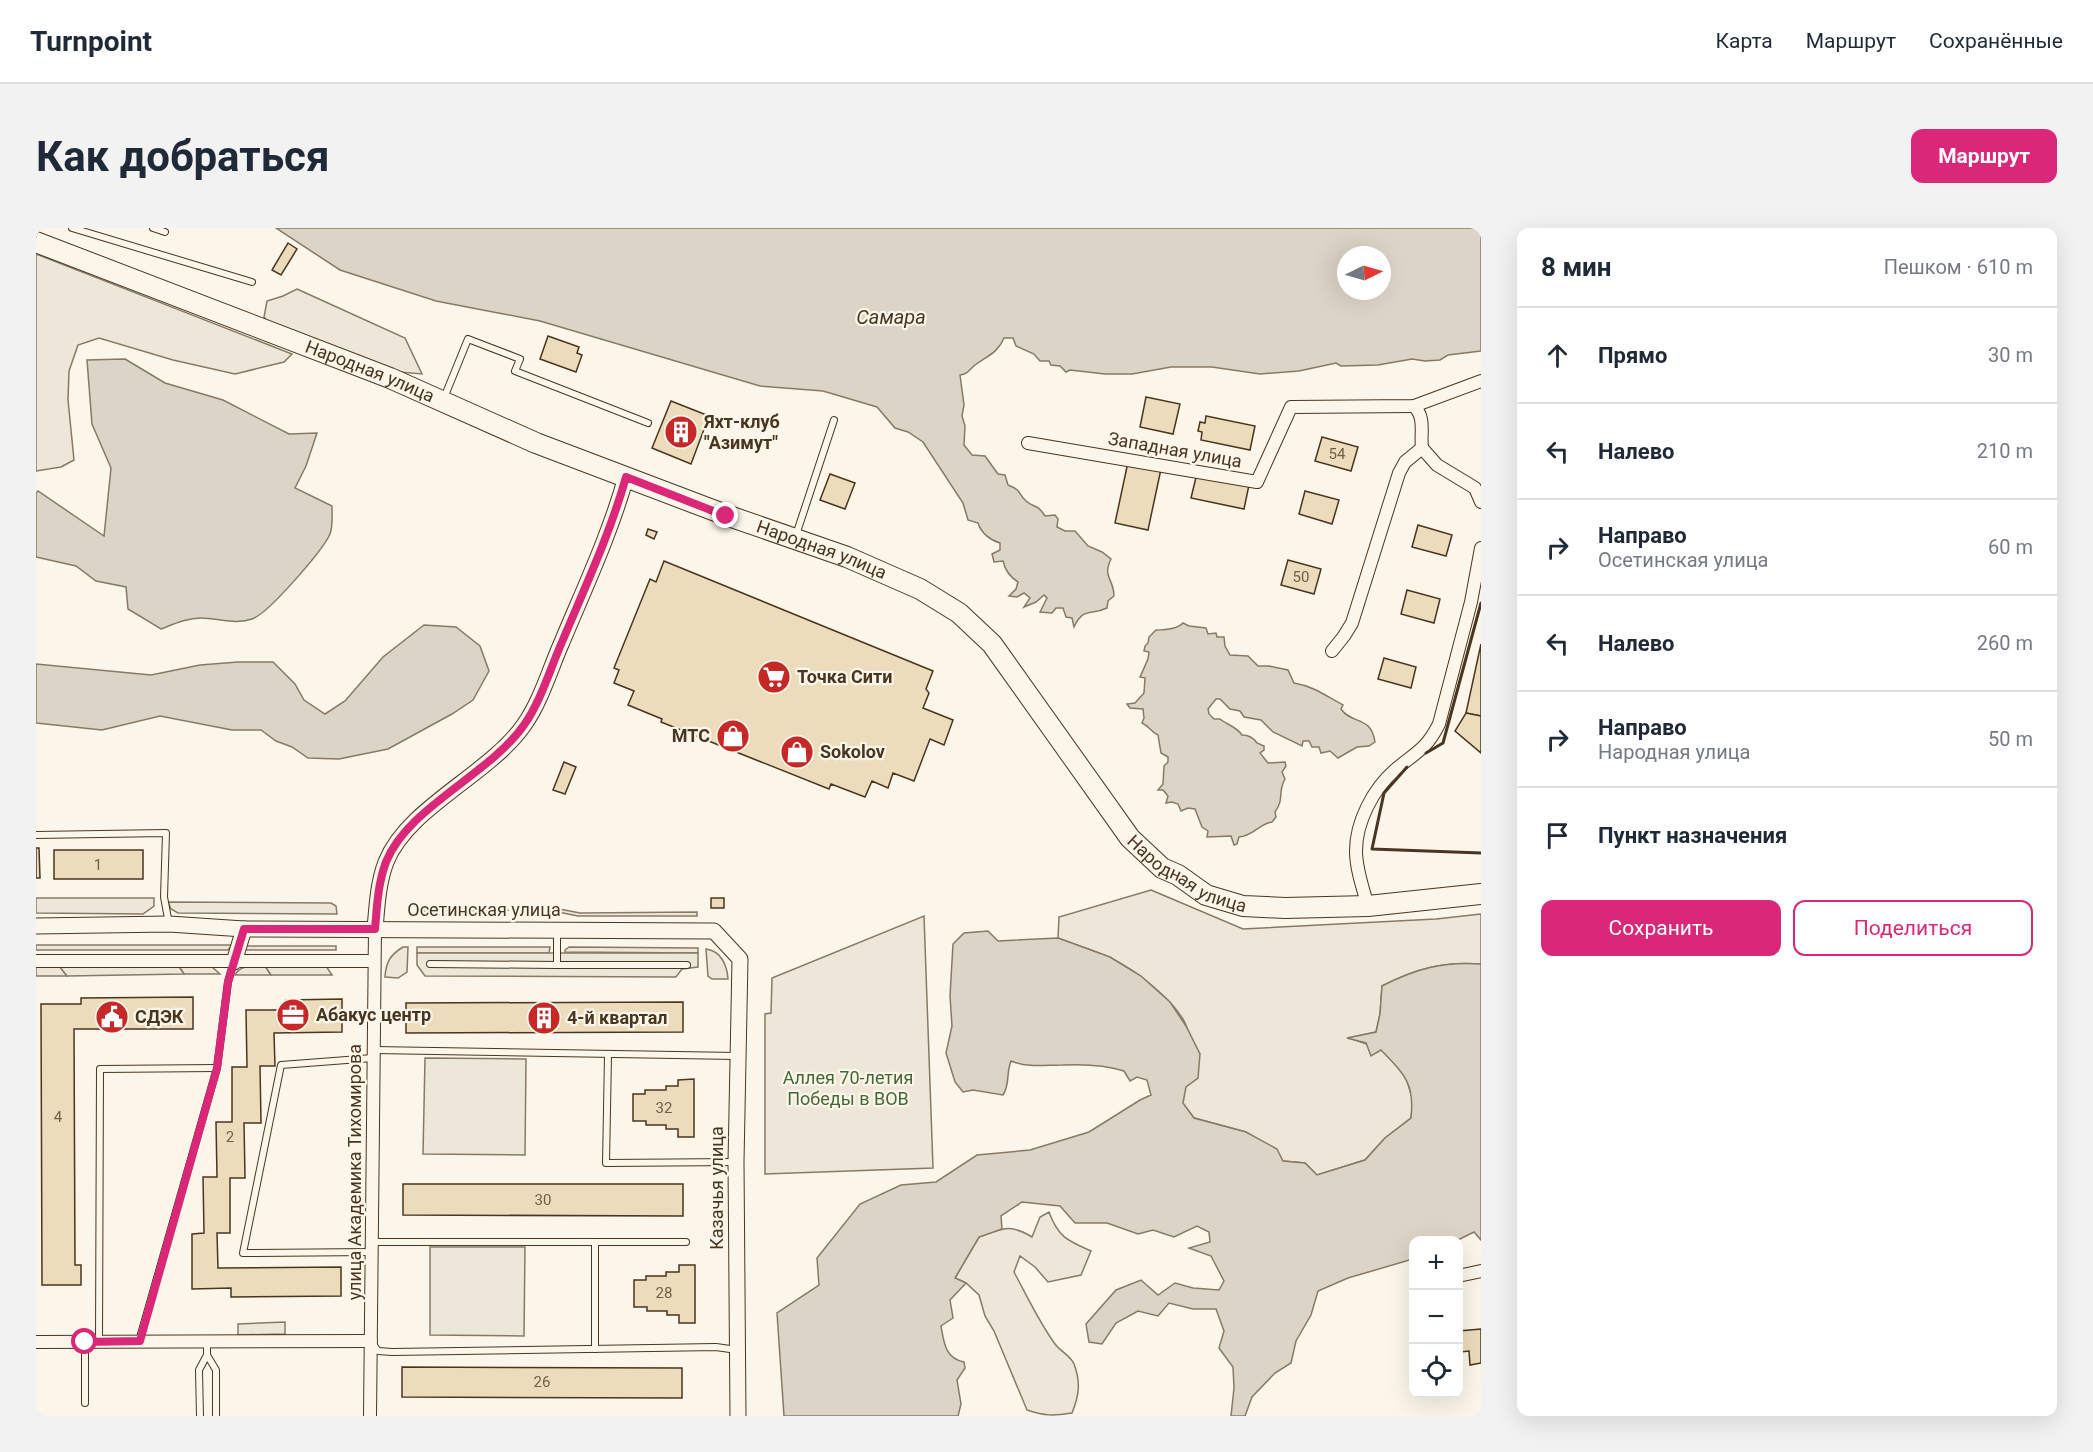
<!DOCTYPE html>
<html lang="ru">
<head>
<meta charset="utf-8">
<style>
  :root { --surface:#fff; --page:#f2f2f3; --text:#1f2937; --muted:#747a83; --line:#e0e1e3; --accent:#db2777 }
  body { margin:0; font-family:Roboto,sans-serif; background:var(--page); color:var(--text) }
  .controls { position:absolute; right:18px; bottom:18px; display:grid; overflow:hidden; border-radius:12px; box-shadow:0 6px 24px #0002 }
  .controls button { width:54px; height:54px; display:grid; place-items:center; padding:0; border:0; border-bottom:2px solid var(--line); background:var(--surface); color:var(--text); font:30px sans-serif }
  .compass { position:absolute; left:1301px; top:18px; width:54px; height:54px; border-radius:50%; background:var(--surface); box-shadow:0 6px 24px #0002; rotate:85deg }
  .stop { position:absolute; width:18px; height:18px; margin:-14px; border:4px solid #db2777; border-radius:50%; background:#fff }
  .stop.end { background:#db2777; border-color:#fff; box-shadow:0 2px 6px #0008 }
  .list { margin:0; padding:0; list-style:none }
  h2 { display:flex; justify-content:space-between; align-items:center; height:78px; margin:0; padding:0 24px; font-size:26px }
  h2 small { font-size:20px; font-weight:400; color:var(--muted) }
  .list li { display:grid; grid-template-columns:39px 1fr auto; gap:18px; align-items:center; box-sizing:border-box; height:96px; padding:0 24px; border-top:2px solid var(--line) }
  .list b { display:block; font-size:22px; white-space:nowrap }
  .list p { margin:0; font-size:20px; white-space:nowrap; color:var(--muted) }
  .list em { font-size:20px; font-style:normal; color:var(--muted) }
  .actions { display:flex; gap:12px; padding:18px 24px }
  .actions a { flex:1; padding:14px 0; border:2px solid var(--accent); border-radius:12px; text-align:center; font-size:21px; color:var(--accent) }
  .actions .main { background:var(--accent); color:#fff }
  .icon { flex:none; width:33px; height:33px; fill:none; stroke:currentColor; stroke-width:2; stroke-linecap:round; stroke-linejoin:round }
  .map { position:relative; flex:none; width:1445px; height:1188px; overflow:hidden; border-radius:12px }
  header { display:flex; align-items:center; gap:36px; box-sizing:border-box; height:84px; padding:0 30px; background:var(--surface); border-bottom:2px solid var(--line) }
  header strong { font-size:28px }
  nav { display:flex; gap:33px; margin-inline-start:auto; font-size:21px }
  .intro { display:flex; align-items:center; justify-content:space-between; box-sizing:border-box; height:144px; padding:0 36px }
  h1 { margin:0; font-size:42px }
  .button { padding:15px 27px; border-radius:12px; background:var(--accent); color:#fff; font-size:21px; font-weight:700 }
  main { display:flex; gap:36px; padding:0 36px }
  aside { flex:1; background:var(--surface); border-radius:12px; box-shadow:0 6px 24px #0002 }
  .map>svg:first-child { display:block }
  .green { fill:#ede6d9; stroke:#887966; stroke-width:1.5 }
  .parking { fill:#ede7d9; stroke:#887966; stroke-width:1.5 }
  .water { fill:#dcd4c6; stroke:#887966; stroke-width:1.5; fill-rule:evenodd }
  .building { fill:#ecdcbc; stroke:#4a3520; stroke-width:1.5 }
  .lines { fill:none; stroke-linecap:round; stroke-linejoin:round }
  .service-casing { stroke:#4a3520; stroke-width:8 }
  .minor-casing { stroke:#4a3520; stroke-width:14 }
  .tertiary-casing { stroke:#4a3520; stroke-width:17 }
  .primary-casing { stroke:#4a3520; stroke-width:22 }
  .service { stroke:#fbf6e9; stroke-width:6 }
  .minor { stroke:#fbf6e9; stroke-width:12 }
  .tertiary { stroke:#fbf6e9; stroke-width:15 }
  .primary { stroke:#fbf6e9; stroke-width:20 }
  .wall { stroke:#4a3520; stroke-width:3 }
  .route { stroke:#db2777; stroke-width:8 }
  .labels { text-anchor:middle; stroke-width:4.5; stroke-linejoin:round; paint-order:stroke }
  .number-label { font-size:15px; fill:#725f47 }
  .street-label { font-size:18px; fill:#4a3520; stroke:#fbf6e9 }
  .poi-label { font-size:18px; font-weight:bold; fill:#4a3520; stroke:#fbf6e9; text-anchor:start }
  .park-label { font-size:18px; fill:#436837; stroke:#fbf6e9 }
  .water-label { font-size:20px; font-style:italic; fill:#4a3520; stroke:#fbf6e9 }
</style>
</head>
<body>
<header>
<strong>Turnpoint</strong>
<nav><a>Карта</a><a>Маршрут</a><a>Сохранённые</a></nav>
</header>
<div class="intro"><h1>Как добраться</h1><a class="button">Маршрут</a></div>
<main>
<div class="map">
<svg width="1445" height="1188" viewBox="0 0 1445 1188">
  <rect width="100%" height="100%" fill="#fbf6e9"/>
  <g class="green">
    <polygon points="0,26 256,126 248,134 199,146 137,132 63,110 42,117 33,143 32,172 38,232 25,239 0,243"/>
    <polygon points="261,61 369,110 386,146 363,144 234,96 228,89 231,73 247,68"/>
    <path d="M1115 662 1207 701 1400 691 1445 686V736C1408 733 1379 741 1346 758L1344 786 1340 804 1313 810 1345 821 1369 847 1377 872 1375 890 1349 910 1329 932 1281 947 1269 935 1247 933 1210 904 1158 890 1146 875C1150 862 1154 808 1150 797 1139 772 1098 741 1074 730 1058 722 1039 717 1022 710L1023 689Z"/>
    <polygon points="0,670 118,670 118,678 107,686 0,685"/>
    <polygon points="132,674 295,675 300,678 301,686 142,685 135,681"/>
    <polygon points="513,679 544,685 661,684 661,688 542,688 512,682"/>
    <path d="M470 680 472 682 445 688 380 686 381 684C411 680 440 686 470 680Z"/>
    <polygon points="888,688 897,940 729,946 729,786 735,785 736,750"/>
    <polygon points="0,717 196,717 192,722 0,722"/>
    <polygon points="210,718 300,718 300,722 208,722"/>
    <path d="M367 719H372L371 744 362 750 349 749C350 734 354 727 367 719Z"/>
    <polygon points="381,719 514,719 513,725 381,725"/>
    <polygon points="533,719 662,720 662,725 529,724 529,722"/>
    <path d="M670 721C685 723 691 737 692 751H676L672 748Z"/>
    <polygon points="142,737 176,739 184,746 148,746"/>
    <polygon points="0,738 24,739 31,748 0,748"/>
    <path d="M229 738 235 747H199C204 736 217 739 229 738Z"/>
    <path d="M1013 984C1022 1009 1032 1013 1055 1023L1045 1047 1012 1054 999 1039 984 1028 978 1044C991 1068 1003 1094 1019 1116 1024 1123 1035 1128 1038 1136 1045 1154 1043 1168 1036 1185 1017 1188 1009 1188 991 1182L958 1103 949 1088 943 1067 930 1055 919 1050 943 1009C967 1001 973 995 996 1009L1004 989Z"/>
  </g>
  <g class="parking">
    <polygon points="381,725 662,725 662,739 646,741 640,749 389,748 381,737"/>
    <polygon points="142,737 148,746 31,748 24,739"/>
    <polygon points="229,738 290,738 296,747 235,747"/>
    <polygon points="389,830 490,831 489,927 387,926"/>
    <polygon points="394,1019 489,1019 488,1108 394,1107"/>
    <polygon points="249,1094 249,1106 202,1107 202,1096"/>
  </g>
  <g class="water">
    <path d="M240 0H1445V123L1412 127 1404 132 1389 133 1376 131 1342 137 1305 138 1300 135 1263 143 1224 146 1176 139H1135L1096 146H1069L1034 142 1030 144 1024 138 1015 137 1013 133H1004L998 126 980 118 977 110H968C962 125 951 128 939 137 933 142 932 146 924 147L928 177 926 188 929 198 928 217 936 227 949 228 962 246 969 247 972 257C987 263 981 265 990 273 999 281 1001 275 1009 288L1019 287 1022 291 1021 299 1029 303H1039L1052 318 1066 324 1075 331C1066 349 1078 351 1078 368L1072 373 1071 380C1055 388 1048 378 1038 399L1036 390 1030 389 1027 380H1020L1016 385 1004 384 1011 370 1008 367 1000 374 988 379 994 370 988 365 981 369 973 368 980 361 982 354C974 349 969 342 967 333L958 334 956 326 964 322V315C954 312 945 305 942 295L932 292 927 275 887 214 872 204 859 200 841 179 787 163 724 158 504 93 400 73 304 42ZM1310 27H1346V63H1310Z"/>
    <path d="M89 131 129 155 187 172 253 206 281 205 270 238 259 260 296 278C296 286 297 298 294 306 287 322 232 386 216 391 200 397 182 390 165 390 151 390 138 396 125 401L92 381 90 359 60 353 40 338 0 329V265L2 263 68 308 75 240 56 196 51 132Z"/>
    <path d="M1147 395 1153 398 1170 400 1172 406 1180 405 1181 409H1188L1189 418 1194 427 1212 428 1222 438H1233L1252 442 1258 455C1277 458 1290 468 1307 477L1305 481C1316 497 1335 487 1339 514L1333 518 1321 519 1302 530 1294 523 1285 525 1283 519H1276L1273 513H1267L1266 518 1237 504 1225 492 1208 489 1204 483 1194 481 1184 471H1180L1172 481 1173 486 1178 491H1184C1191 497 1200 498 1206 507 1213 507 1217 509 1221 515L1228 518V522L1224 525 1232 535 1249 534 1250 538 1246 544 1249 551C1241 565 1249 570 1239 584L1240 589 1236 594C1223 596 1217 608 1203 609L1201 616 1198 617 1195 608 1171 609 1172 603 1166 599 1159 581 1152 580 1145 583 1142 576 1136 574 1130 575 1132 568 1127 562H1122L1127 556 1128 538 1132 534V529L1125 525 1122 507C1115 504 1113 498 1106 495L1108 490 1107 481 1094 480 1091 476 1099 475 1108 465 1109 450 1104 449 1112 431 1113 424 1108 423 1109 418 1112 415 1113 409 1120 402C1128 402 1141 401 1147 395Z"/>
    <polygon points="388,397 420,399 444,418 453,443 437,472 416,486 352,521 303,531 272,530 256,519 240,513 225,502 196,502 124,488 66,502 0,495 0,436 115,447 164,437 202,434 237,434 259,456 268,472 289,486 309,473 347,429"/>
    <path d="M952 703 962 713 1022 710 1074 729 1105 748 1134 774 1150 798 1164 826 1162 850 1150 859 1147 875 1158 890 1210 904 1241 921 1247 933 1269 935 1281 947 1329 932 1349 910 1375 890C1379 855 1368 846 1345 822L1335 828 1330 815 1311 810 1340 804 1344 786 1346 758C1379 741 1408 733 1445 736V1012L1438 1004 1422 1012H1378L1377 1031 1312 1050 1282 1063 1275 1087 1260 1113 1255 1135 1239 1145 1216 1169 1209 1188H1195L1198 1160 1197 1139 1183 1120 1188 1103 1180 1081H1157L1133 1075 1122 1088 1102 1083 1080 1095 1066 1116 1053 1114 1050 1096 1080 1062 1105 1052 1122 1067 1139 1055 1157 1060 1183 1062 1188 1053 1175 1028 1153 1020 1174 1014 1173 1004 1161 998 1138 1009 1117 1002 1102 1006 1071 995H1039L1024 978 986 974 965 988 966 1001 943 1009 919 1050 930 1055 914 1072 917 1090 905 1098C908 1115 909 1130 928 1134L929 1140 921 1152 925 1176 922 1188H748L741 1085 783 1057 781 1030 824 976 865 957 900 954 941 927 994 922 1053 904 1104 872 1115 867 1111 852 1101 849 1094 853 1088 843C1069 837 1047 836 1027 837 1008 837 992 840 975 833 970 845 974 857 967 867L937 862 927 864 919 854 910 825 916 798 914 768 917 716 928 705Z"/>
  </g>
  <g class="building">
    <polygon points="252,15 261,21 245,47 236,42"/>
    <polygon points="512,108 543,119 541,125 546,127 540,144 504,131"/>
    <polygon points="1110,169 1144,176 1137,206 1104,199"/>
    <polygon points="635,173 673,188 655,236 616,220"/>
    <polygon points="1170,188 1219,198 1214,222 1165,212 1166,204 1162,203 1164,194 1169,195"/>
    <polygon points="1286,209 1322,219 1315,243 1279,233"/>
    <polygon points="1092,234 1125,241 1112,302 1079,295"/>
    <polygon points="1161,245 1213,257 1208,281 1155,270"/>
    <polygon points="794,246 819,255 809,281 784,272"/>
    <polygon points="1269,263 1303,272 1296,296 1263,286"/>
    <polygon points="1382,297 1416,307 1410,328 1376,319"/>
    <polygon points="612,301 621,304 618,311 610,307"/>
    <polygon points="1252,332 1285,341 1278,366 1245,357"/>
    <polygon points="628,333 897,443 890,461 893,465 887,480 917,492 908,517 894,511 878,553 857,545 852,560 836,553 829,569 795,556 793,561 625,494 626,491 592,477 598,463 578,455 583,442 578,440 614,351 620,354"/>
    <polygon points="1371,362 1404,371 1398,395 1365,386"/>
    <polygon points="1445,416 1445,488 1430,485"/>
    <polygon points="1348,430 1380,439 1375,460 1342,451"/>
    <polygon points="1430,485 1445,488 1445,525 1419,503"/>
    <polygon points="528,534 540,539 529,566 517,562"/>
    <polygon points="0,620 3,620 4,650 0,650"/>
    <rect x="18" y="622" width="89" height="29"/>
    <rect x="675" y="670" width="13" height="10"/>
    <polygon points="157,769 157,801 38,801 39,1037 45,1037 45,1057 6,1057 5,776 45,776 45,770"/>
    <polygon points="306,771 306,804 238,805 239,838 224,838 225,895 208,895 209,950 194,950 194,1005 181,1005 182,1040 305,1039 305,1068 195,1069 195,1060 156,1061 156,1006 168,1005 167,949 181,949 180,894 196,894 196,839 211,839 210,782 250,782 250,772"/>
    <polygon points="647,774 647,804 370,805 370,775"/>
    <polygon points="658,851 658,909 642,909 642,901 630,901 630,897 610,897 610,893 597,893 597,866 609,866 609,862 630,862 630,858 642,858 642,852"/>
    <polygon points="367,956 647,956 647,988 367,987"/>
    <polygon points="643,1037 659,1037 659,1095 643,1095 643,1087 631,1087 631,1083 611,1083 611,1079 598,1079 598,1052 610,1052 610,1048 630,1048 630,1044 643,1044"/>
    <polygon points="1445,1101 1445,1135 1434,1137 1433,1123 1425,1124 1423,1103"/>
    <polygon points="366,1139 646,1140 646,1170 366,1169"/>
  </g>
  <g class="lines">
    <defs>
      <g id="service">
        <polyline points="36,0 216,54"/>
        <polyline points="117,0 129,4"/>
        <polyline points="408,170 432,111 484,131 479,143 612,195"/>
        <polyline points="760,307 798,192"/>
        <polyline points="0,607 130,605 128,669 133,696"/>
        <polyline points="521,703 521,737 651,737"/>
        <polyline points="394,736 521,737"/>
        <polyline points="338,822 701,828"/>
        <polyline points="572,827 570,935 700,934"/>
        <polyline points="336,1014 650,1014"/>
        <polyline points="559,1014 559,1121"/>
        <polyline points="336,1024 207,1025 245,837 337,830"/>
        <polyline points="103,1113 181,840 192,754 197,736"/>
        <polyline points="49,1114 49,1175"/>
        <polyline points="63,1114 64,841 181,840"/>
        <polyline points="171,1114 171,1127 180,1142 180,1188"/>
        <polyline points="337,1116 342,1123 356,1124 680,1119 701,1122"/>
        <polyline points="164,1188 163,1142 171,1127"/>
      </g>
      <g id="minor">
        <polyline points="992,215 1221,254 1255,179 1378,178 1445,153"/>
        <polyline points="1386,220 1401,237 1439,260 1445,274"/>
        <path d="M1296 423 1308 408 1316 395 1363 245 1369 234 1386 220C1384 205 1390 190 1378 178"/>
        <path d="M1332 678C1327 661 1320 641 1320 623 1320 594 1337 561 1359 542 1380 524 1390 522 1403 496L1435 374 1445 320"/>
        <polyline points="0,733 332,733"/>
        <polyline points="1422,1048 1445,1043"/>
        <polyline points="0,1114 335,1113"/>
        <polyline points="334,1188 339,701"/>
      </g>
      <g id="tertiary">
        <polyline points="0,698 133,696 208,701 678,703 704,731 700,934 702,1188"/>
        <path d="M339 701C341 678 342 655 350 634 372 579 453 547 488 497 505 473 514 441 526 414 549 359 574 306 590 249"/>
        <polyline points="198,734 208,701"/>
      </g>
      <g id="primary">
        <path id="s1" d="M0 14 354 150 500 215 690 287 811 329 884 361 923 385 956 416 1094 610 1126 640 1142 647 1170 667 1207 678 1249 680 1332 678 1445 666"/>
      </g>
    </defs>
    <use href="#service" class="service-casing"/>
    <use href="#minor" class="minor-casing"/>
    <use href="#tertiary" class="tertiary-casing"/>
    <use href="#primary" class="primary-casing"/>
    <use href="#service" class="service"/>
    <use href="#minor" class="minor"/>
    <use href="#tertiary" class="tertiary"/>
    <use href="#primary" class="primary"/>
    <g class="wall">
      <polyline points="1390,525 1407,515 1445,375"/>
      <polyline points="1371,539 1348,565 1336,621 1445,625"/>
    </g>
  </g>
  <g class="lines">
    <path class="route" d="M49 1114 104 1113 181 840 192 754 208 701H339C341 678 342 655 350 634 372 579 453 547 488 497 505 473 514 441 526 414 549 359 574 306 590 249L690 288"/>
  </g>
  <defs>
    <symbol id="building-disc" viewBox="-11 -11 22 22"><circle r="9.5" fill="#c62828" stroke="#fbf6e9"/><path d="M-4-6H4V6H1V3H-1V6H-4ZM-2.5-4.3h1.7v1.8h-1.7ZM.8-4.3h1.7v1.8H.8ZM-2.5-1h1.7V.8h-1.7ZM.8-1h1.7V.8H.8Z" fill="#fff"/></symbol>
    <symbol id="supermarket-disc" viewBox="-11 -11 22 22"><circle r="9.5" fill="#c62828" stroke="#fbf6e9"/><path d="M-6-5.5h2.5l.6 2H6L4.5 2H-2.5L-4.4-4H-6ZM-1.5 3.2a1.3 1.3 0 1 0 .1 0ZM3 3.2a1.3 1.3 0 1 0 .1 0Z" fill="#fff"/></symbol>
    <symbol id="shop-disc" viewBox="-11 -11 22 22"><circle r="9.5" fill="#c62828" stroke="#fbf6e9"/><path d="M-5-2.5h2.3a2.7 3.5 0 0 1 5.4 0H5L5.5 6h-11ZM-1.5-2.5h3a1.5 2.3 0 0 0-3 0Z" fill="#fff"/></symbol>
    <symbol id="office-disc" viewBox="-11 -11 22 22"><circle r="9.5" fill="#c62828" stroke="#fbf6e9"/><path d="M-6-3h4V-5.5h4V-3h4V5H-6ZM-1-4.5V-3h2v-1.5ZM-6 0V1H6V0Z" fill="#fff"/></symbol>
    <symbol id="civic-disc" viewBox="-11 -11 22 22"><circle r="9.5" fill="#c62828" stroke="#fbf6e9"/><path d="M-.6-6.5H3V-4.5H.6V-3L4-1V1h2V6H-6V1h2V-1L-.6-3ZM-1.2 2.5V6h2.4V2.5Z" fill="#fff"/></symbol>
  </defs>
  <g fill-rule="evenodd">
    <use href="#building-disc" x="626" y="185" width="38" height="38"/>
    <use href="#supermarket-disc" x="719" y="430" width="38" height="38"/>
    <use href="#shop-disc" x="678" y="489" width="38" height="38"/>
    <use href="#shop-disc" x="742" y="505" width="38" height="38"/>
    <use href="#office-disc" x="238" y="768" width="38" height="38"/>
    <use href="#civic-disc" x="57" y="770" width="38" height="38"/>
    <use href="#building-disc" x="489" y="771" width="38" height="38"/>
  </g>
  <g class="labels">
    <g class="number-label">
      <text x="1301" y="231">54</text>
      <text x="1265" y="354">50</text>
      <text x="62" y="642">1</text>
      <text x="628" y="885">32</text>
      <text x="22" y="894">4</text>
      <text x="194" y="914">2</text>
      <text x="507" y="977">30</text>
      <text x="628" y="1070">28</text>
      <text x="506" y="1159">26</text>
    </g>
    <g class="street-label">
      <text dy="6" stroke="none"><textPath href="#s1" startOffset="358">Народная улица</textPath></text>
      <text transform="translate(1139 222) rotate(10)" y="6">Западная улица</text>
      <text dy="6" stroke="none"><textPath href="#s1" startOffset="844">Народная улица</textPath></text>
      <text dy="6" stroke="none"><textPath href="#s1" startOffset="1348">Народная улица</textPath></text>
      <text x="448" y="688">Осетинская улица</text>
      <text transform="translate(319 944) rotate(-90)" y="6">улица Академика Тихомирова</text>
      <text transform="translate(681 960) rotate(-90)" y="6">Казачья улица</text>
    </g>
    <g class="poi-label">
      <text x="668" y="200">Яхт-клуб<tspan x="668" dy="21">"Азимут"</tspan></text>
      <text x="761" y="455">Точка Сити</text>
      <text x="674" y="514" text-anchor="end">МТС</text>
      <text x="784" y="530">Sokolov</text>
      <text x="280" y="793">Абакус центр</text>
      <text x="99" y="795">СДЭК</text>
      <text x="531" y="796">4-й квартал</text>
    </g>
    <g class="park-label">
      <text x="812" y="856">Аллея 70-летия<tspan x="812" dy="21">Победы в ВОВ</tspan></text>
    </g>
    <g class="water-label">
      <text x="855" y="96">Самара</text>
    </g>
  </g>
</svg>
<div class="controls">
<button>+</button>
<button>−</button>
<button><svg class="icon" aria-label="locate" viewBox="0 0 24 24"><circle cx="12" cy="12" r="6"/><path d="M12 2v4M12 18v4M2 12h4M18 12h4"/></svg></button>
</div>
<svg class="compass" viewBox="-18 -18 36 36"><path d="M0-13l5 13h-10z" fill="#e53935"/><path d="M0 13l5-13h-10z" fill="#747a83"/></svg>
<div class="stop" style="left:49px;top:1114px"></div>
<div class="stop end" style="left:690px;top:288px"></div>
</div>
<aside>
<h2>8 мин<small>Пешком · 610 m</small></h2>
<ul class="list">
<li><svg class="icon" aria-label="ahead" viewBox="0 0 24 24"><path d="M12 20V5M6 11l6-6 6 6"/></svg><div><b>Прямо</b></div><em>30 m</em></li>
<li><svg class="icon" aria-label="left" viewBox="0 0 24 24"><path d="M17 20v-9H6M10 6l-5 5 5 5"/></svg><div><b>Налево</b></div><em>210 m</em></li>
<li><svg class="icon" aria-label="right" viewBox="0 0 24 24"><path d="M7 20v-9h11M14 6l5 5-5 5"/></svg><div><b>Направо</b><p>Осетинская улица</p></div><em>60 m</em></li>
<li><svg class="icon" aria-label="left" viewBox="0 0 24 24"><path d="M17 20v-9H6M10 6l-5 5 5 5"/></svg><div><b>Налево</b></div><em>260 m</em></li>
<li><svg class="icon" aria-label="right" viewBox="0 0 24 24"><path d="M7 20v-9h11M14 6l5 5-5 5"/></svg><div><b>Направо</b><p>Народная улица</p></div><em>50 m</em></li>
<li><svg class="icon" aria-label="arrive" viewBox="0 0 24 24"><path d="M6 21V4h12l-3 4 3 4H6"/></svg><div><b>Пункт назначения</b></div></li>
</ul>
<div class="actions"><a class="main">Сохранить</a><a>Поделиться</a></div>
</aside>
</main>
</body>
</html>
